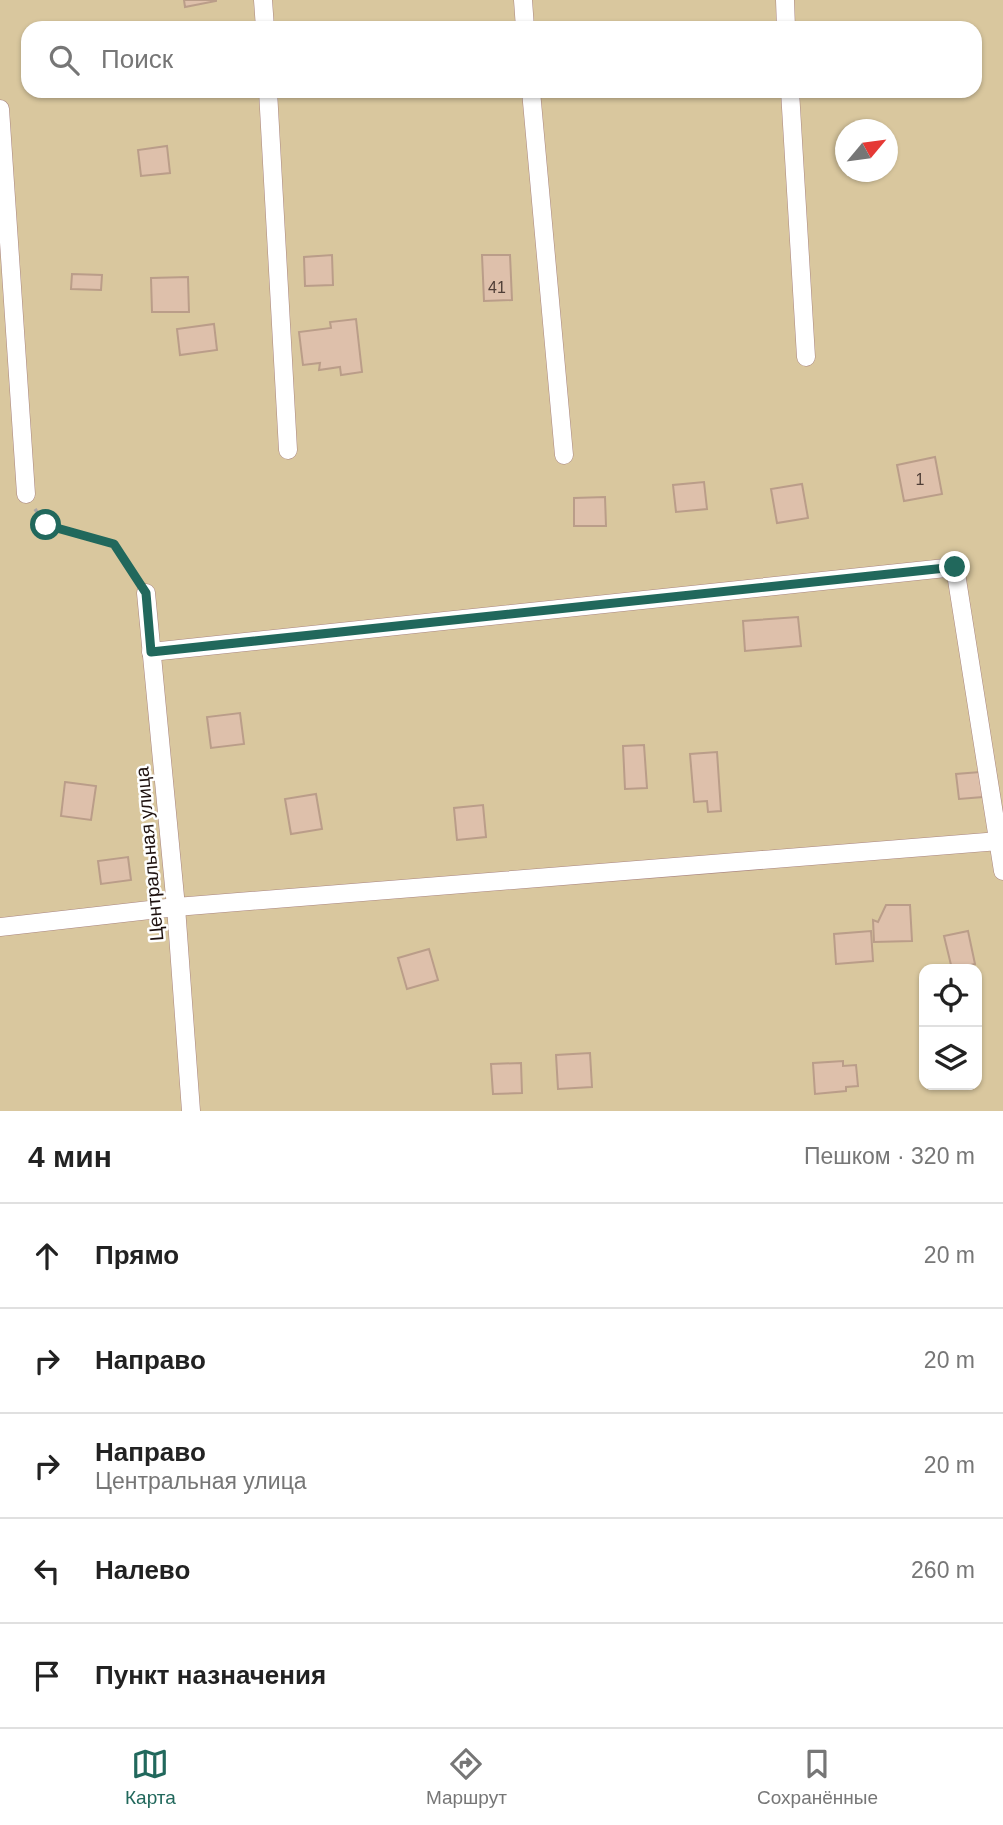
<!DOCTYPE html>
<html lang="ru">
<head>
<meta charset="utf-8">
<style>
  :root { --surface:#fff; --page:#f6f6f6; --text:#222; --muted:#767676; --line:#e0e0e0; --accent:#21685c }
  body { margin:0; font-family:Arial,sans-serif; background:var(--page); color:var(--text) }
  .controls { position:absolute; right:21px; bottom:21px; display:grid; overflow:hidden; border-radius:14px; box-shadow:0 2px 5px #0004 }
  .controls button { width:63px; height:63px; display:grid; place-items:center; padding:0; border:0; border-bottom:2px solid var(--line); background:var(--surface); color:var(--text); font:35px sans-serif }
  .compass { position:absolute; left:835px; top:119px; width:63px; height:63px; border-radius:50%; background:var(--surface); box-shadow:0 2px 5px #0004; rotate:61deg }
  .stop { position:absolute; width:21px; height:21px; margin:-16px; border:5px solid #21685c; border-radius:50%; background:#fff }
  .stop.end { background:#21685c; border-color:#fff; box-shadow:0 2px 7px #0008 }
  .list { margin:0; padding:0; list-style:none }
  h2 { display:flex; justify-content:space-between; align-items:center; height:91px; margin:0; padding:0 28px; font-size:30px }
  h2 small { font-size:23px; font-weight:400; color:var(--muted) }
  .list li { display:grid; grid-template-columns:46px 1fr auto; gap:21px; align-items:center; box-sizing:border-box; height:105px; padding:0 28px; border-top:2px solid var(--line) }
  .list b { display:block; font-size:26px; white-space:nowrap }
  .list p { margin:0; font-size:23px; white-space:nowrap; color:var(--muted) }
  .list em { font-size:23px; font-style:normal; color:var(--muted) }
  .icon { flex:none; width:38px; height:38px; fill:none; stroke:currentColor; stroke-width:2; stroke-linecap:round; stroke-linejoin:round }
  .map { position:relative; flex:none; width:1003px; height:1111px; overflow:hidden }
  .search { position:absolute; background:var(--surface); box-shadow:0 2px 5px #0004; left:21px; right:21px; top:21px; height:77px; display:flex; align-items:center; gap:18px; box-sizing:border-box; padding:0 24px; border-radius:21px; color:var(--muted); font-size:26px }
  .sheet { height:616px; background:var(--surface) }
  nav { display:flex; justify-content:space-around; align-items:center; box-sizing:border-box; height:98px; border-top:2px solid var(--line); background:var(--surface); font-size:19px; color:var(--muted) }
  nav a { display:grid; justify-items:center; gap:4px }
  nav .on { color:var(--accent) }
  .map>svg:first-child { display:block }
  .green { fill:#d9c79e; fill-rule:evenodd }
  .building { fill:#dec0ab; stroke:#ba9d89; stroke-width:2 }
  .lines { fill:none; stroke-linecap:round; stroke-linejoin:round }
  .minor-casing { stroke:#a98581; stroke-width:19 }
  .path { stroke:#aba6a5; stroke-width:3.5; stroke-dasharray:5 5; stroke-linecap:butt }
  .minor { stroke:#fff; stroke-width:18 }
  .route { stroke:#21685c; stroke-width:9 }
  .labels { text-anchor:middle; stroke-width:5; stroke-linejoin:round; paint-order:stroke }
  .number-label { font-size:16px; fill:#4f3e37 }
  .street-label { font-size:19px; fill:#1f1210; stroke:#fff }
</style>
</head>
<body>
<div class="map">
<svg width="1003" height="1111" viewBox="0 0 1003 1111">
  <rect width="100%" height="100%" fill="#fbfbfb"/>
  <path class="green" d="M0 0H1003V1111H0ZM28 28H975V91H28ZM846 130H888V172H846ZM924 969H977V1085H924Z"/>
  <g class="building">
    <polygon points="184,0 216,0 216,1 185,7"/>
    <polygon points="167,146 170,173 141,176 138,150"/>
    <polygon points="332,255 333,285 305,286 304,257"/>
    <polygon points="482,255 510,255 512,300 484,301"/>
    <polygon points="72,274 102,275 101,290 71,289"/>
    <polygon points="188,277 189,312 152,312 151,278"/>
    <polygon points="356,319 362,372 341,375 340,367 319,370 320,363 303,365 299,332 331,328 330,322"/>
    <polygon points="214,324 217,350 180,355 177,329"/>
    <polygon points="935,457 942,494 904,501 897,465"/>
    <polygon points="704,482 707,509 676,512 673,485"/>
    <polygon points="802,484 808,518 777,523 771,489"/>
    <polygon points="605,497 606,526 574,526 574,498"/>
    <polygon points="798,617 801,646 745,651 743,621"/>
    <polygon points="240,713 244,744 211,748 207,717"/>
    <polygon points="644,745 647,788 625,789 623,746"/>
    <polygon points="717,752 721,811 708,812 707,801 694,802 690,754"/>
    <polygon points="980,772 983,797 959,799 956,774"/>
    <polygon points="65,782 96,786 91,820 61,816"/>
    <polygon points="316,794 322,829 291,834 285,799"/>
    <polygon points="483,805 486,837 457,840 454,808"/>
    <polygon points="128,857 131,880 101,884 98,861"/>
    <polygon points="886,905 910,905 912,941 874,942 873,920 878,922"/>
    <polygon points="871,931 873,961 836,964 834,934"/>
    <polygon points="968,931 975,964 952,969 944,936"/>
    <polygon points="429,949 438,980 407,989 398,958"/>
    <polygon points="590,1053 592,1087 558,1089 556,1055"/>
    <polygon points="843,1061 843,1066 856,1065 858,1086 846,1087 846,1091 815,1094 813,1063"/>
    <polygon points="521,1063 522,1093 493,1094 491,1064"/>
  </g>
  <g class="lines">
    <defs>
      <g id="minor">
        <polyline points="263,0 265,28"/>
        <polyline points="523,0 525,28"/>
        <polyline points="785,0 786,28"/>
        <polyline points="268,91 288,450"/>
        <polyline points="531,91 564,455"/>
        <polyline points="790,91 806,357"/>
        <polyline points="0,109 26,494"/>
        <polyline points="146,593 176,907 191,1111"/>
        <polyline points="151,652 955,567 1003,871"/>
        <polyline points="0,927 176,907 999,841"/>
      </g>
    </defs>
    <use href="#minor" class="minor-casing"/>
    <polyline class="path" points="35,509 46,525 114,544 137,580"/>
    <use href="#minor" class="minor"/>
  </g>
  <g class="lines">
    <polyline class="route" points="46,525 114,544 146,593 151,652 955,567"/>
  </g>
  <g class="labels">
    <g class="number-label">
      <text x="497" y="293">41</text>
      <text x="920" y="485">1</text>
    </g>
    <g class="street-label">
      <text transform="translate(149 854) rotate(-95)" y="7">Центральная улица</text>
    </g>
  </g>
</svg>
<div class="controls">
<button><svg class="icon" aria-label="locate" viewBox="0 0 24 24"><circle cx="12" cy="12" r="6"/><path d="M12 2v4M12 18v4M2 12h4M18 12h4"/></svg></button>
<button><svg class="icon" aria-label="layers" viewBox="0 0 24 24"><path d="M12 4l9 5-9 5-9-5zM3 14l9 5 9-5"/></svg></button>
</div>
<svg class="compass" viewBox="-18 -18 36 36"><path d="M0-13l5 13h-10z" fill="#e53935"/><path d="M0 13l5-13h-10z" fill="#767676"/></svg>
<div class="stop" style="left:46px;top:525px"></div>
<div class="stop end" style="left:955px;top:567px"></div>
<div class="search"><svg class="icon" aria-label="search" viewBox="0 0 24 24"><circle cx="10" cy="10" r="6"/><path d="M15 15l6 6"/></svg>Поиск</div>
</div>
<section class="sheet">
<h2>4 мин<small>Пешком · 320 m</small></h2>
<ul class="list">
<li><svg class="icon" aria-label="ahead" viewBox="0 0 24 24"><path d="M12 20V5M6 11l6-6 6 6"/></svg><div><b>Прямо</b></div><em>20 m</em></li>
<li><svg class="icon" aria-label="right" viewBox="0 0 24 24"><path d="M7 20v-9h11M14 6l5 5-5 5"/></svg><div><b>Направо</b></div><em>20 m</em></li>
<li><svg class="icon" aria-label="right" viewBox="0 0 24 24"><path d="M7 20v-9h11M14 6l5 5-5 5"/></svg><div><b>Направо</b><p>Центральная улица</p></div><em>20 m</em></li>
<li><svg class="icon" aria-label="left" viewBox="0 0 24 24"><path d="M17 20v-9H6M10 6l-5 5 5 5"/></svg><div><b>Налево</b></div><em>260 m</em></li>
<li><svg class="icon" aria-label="arrive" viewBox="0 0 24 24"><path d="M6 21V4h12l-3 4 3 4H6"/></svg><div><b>Пункт назначения</b></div></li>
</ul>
</section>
<nav>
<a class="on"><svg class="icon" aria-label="map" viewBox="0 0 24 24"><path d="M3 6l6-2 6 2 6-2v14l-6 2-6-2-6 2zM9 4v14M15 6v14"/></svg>Карта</a>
<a><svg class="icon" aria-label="directions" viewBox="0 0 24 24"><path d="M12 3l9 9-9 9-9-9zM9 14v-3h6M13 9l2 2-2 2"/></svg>Маршрут</a>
<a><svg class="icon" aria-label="saved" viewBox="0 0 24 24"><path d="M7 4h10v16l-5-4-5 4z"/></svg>Сохранённые</a>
</nav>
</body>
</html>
